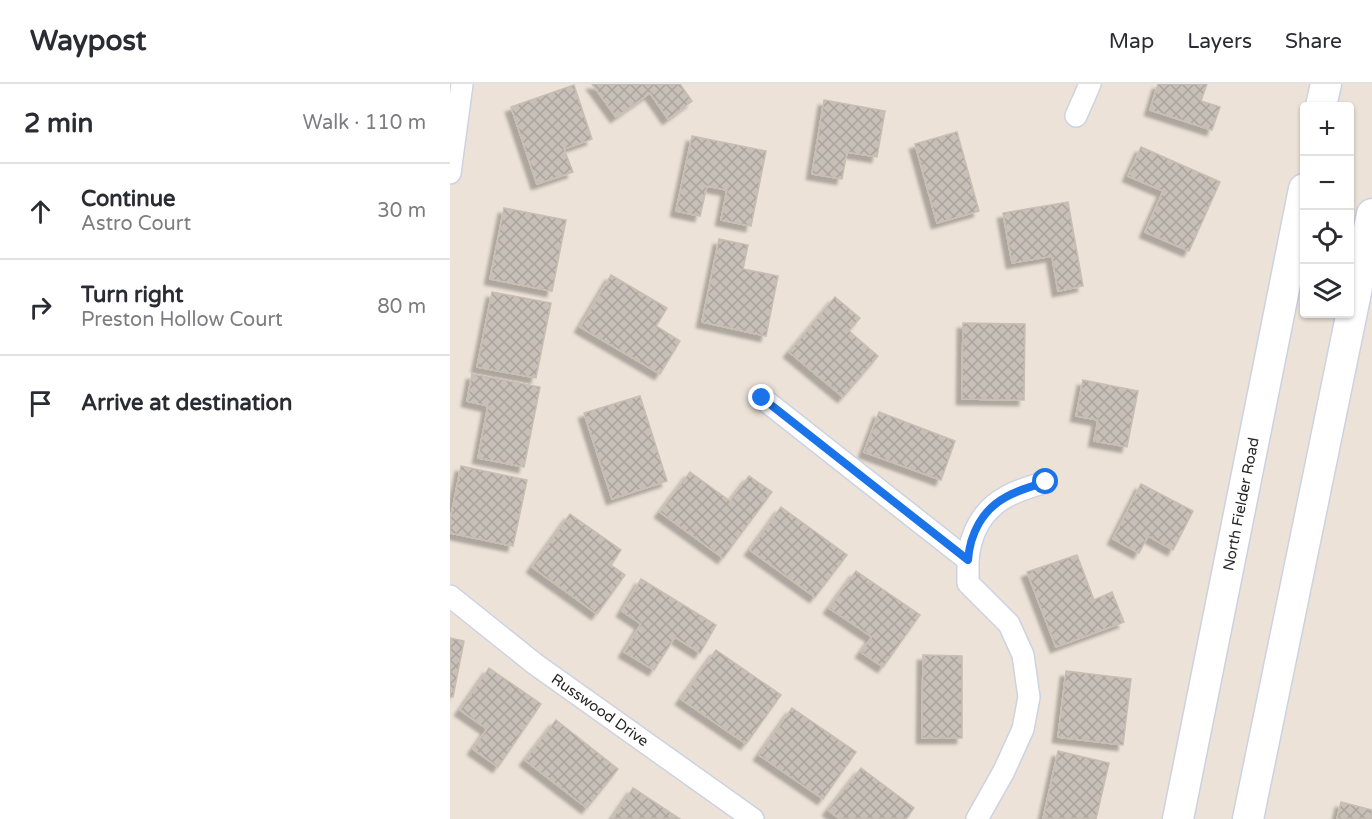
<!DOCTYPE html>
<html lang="en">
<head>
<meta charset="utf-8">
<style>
  :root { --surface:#fff; --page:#f7f7f7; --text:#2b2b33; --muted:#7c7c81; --line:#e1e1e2 }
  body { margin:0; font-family:"Varela Round",sans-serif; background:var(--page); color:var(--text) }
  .controls { position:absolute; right:18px; top:18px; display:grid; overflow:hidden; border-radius:6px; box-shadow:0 2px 4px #0004 }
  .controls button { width:54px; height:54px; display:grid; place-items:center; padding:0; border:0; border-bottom:2px solid var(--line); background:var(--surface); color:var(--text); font:30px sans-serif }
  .stop { position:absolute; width:18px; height:18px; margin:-14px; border:4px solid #1a73e8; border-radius:50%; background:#fff }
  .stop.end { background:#1a73e8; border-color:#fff; box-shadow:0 2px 6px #0008 }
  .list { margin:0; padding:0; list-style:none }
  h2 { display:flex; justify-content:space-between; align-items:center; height:78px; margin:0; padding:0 24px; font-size:26px }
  h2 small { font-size:20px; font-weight:400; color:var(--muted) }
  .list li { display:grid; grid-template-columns:39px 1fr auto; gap:18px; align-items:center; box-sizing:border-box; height:96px; padding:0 24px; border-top:2px solid var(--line) }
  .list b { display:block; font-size:22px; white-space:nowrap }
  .list p { margin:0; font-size:20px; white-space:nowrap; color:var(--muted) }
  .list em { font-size:20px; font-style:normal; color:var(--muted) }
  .icon { flex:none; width:33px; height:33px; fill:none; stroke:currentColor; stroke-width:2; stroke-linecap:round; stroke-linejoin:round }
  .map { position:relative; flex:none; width:922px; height:735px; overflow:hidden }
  header { display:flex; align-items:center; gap:36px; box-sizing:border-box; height:84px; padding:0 30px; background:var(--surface); border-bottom:2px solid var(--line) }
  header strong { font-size:28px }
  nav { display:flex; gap:33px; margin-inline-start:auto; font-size:21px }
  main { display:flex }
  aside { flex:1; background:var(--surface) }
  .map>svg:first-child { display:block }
  .building { fill:url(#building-cross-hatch); stroke:#c8beb1; stroke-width:1.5; filter:url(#shadow) }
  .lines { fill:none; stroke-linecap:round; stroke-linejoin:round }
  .street-casing { stroke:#cdd2e3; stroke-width:24 }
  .secondary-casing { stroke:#cdd2e3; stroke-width:33 }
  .street { stroke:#fff; stroke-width:21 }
  .secondary { stroke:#fff; stroke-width:30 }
  .route { stroke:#1a73e8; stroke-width:8 }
  .labels { text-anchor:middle; stroke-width:4.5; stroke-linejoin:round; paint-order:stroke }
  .street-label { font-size:15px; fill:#282828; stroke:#fff }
</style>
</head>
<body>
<header>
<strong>Waypost</strong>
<nav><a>Map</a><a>Layers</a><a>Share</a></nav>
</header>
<main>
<aside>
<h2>2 min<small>Walk · 110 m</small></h2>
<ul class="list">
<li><svg class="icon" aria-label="ahead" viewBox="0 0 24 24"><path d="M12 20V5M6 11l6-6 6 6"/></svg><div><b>Continue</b><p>Astro Court</p></div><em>30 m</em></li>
<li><svg class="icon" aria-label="right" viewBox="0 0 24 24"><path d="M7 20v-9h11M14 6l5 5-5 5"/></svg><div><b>Turn right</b><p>Preston Hollow Court</p></div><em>80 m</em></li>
<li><svg class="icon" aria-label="arrive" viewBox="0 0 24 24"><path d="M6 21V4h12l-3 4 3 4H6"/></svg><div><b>Arrive at destination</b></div></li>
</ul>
</aside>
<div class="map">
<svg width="922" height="735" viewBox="0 0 922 735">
  <defs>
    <pattern id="building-cross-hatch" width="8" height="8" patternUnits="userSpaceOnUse" patternTransform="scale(1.5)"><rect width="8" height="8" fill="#c7bfb8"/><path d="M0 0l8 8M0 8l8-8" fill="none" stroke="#aba49e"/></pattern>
    <filter id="shadow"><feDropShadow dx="-5.5" dy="5.5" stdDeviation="1.5" flood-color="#0004"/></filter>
  </defs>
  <rect width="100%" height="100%" fill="#ece2d7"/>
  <g class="building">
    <polygon points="142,0 230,0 242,17 218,35 200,9 166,33"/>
    <polygon points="708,0 757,0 751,17 770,23 762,46 700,26"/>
    <polygon points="124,1 142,55 114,65 123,88 87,100 61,23"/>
    <polygon points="374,16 435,27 427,73 397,68 392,95 362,90"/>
    <polygon points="507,48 529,127 487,139 465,60"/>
    <polygon points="242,52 316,67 301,142 271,136 277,106 257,102 250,132 226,127"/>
    <polygon points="691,63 770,98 739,167 695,148 713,107 678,92"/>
    <polygon points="618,118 633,202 608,207 602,172 562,179 553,129"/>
    <polygon points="54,124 116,136 102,207 40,195"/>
    <polygon points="269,155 298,161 293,185 328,192 316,252 252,238"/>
    <polygon points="161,191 217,224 206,242 230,257 210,290 130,243"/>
    <polygon points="42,208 101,219 86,294 27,283"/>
    <polygon points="385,213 410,234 399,247 428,272 393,313 339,268"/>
    <polygon points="513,239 575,240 574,316 512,315"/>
    <polygon points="22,290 90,303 74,383 28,374 38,322 17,317"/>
    <polygon points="633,296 688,307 677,363 644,357 648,336 626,332"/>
    <polygon points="190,312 217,397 162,415 134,329"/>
    <polygon points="429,328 505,357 491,396 414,368"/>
    <polygon points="11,382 77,396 63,462 0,449 0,437"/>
    <polygon points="240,388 280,417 299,392 322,408 273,474 210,428"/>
    <polygon points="691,400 743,427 723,466 698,452 689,469 663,455"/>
    <polygon points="331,423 397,471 365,513 300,466"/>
    <polygon points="120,430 171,466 161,481 175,491 147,530 82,483"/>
    <polygon points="627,471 644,516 662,508 674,538 606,563 577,488"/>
    <polygon points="406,487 470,531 433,583 411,568 422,553 379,524"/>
    <polygon points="191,495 266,541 250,569 225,553 204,586 174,568 191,540 172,527"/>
    <polygon points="0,554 14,557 3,613 0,613"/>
    <polygon points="266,566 331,611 296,660 231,615"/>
    <polygon points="473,571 512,572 512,654 472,654"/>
    <polygon points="39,584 91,620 48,683 23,665 37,645 10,626"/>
    <polygon points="616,587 681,595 673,661 608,653"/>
    <polygon points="342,624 406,668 373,715 309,671"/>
    <polygon points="106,636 168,685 137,724 75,676"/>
    <polygon points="608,667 659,679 646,735 593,735"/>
    <polygon points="411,684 464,724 456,735 390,735 378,726"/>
    <polygon points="183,704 230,735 162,735"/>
    <polygon points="891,718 922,726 922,735 887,735"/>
  </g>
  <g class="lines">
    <defs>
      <g id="street">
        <polyline points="626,32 640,0"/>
        <polyline points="0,89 12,0"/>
        <polyline points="312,314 518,476 518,499 559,540 573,571 579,613 573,645 554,687 527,735"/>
        <path d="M518 476C520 450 532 426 556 413 568 406 583 402 596 398"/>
        <polyline points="0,512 85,580 303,735"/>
      </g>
      <g id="secondary">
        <polyline points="871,22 876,0"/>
        <polyline points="728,735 854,105"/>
        <polyline points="798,735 922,130"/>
      </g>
    </defs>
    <use href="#street" class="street-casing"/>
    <use href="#secondary" class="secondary-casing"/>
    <use href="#street" class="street"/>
    <use href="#secondary" class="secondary"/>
  </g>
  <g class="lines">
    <path class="route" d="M312 314 518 476C520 450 532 426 556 413 568 406 583 402 596 398"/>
  </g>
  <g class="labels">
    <g class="street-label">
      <text transform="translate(791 420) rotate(-79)" y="5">North Fielder Road</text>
      <text transform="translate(150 626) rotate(35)" y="5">Russwood Drive</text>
    </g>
  </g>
</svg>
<div class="controls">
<button>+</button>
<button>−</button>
<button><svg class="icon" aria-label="locate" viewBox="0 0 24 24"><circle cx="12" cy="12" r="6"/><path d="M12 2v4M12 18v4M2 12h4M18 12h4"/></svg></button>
<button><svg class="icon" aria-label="layers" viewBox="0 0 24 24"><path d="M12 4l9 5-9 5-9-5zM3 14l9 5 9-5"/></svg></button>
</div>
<div class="stop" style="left:596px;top:398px"></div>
<div class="stop end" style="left:312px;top:314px"></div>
</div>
</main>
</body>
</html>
